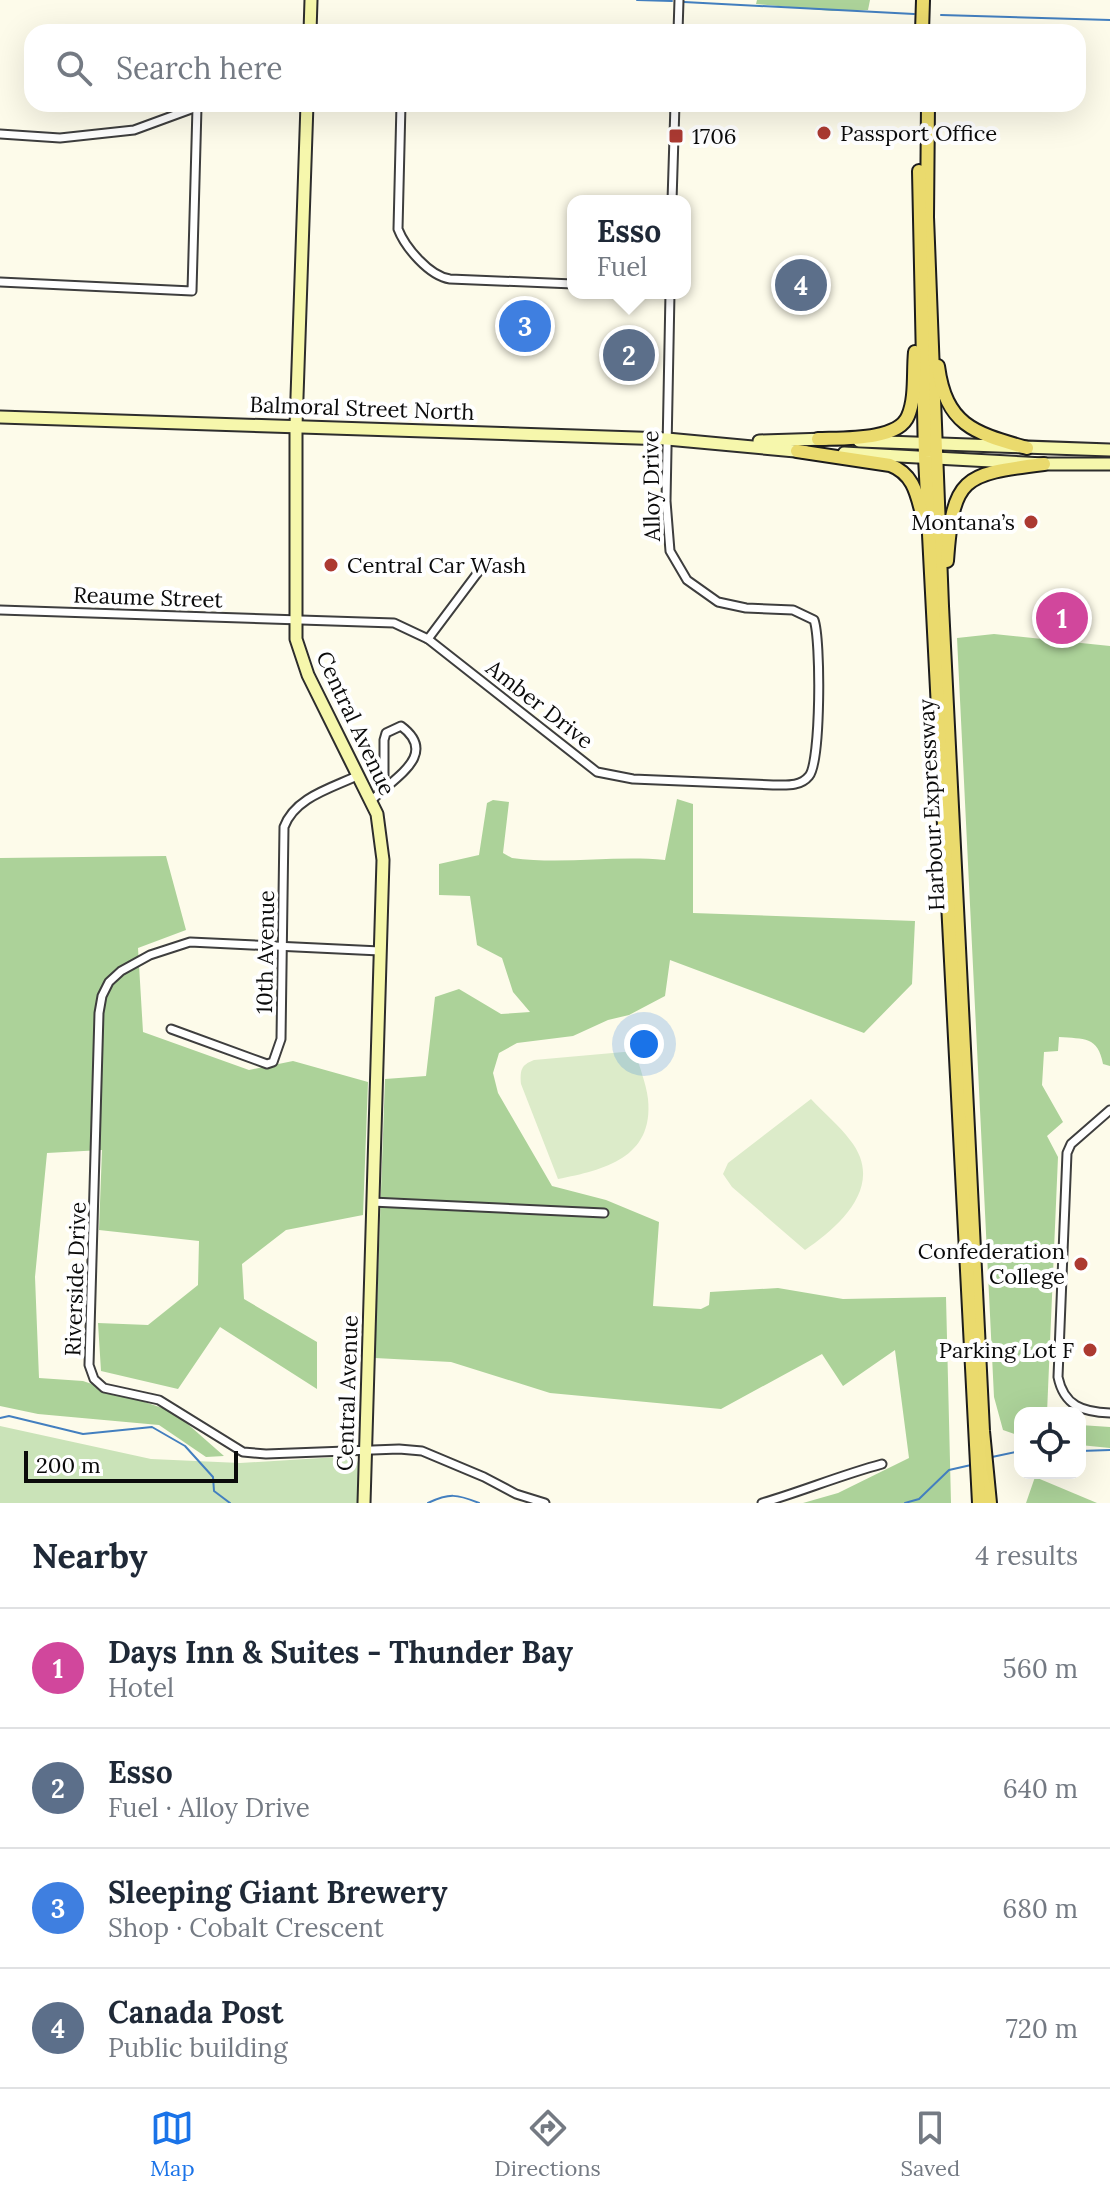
<!DOCTYPE html>
<html lang="en">
<head>
<meta charset="utf-8">
<style>
  :root { --surface:#fff; --page:#f6f6f7; --text:#1f2937; --muted:#747a83; --line:#e0e1e3; --accent:#1a73e8 }
  body { margin:0; font-family:Lora,serif; background:var(--page); color:var(--text) }
  .controls { position:absolute; right:24px; bottom:24px; display:grid; overflow:hidden; border-radius:16px; box-shadow:0 8px 32px #0002 }
  .controls button { width:72px; height:72px; display:grid; place-items:center; padding:0; border:0; border-bottom:2px solid var(--line); background:var(--surface); color:var(--text); font:40px sans-serif }
  .scale { position:absolute; left:24px; bottom:20px; width:214px; box-sizing:border-box; padding-left:8px; border:4px solid #0b0b0b; border-top:0; font-size:22px; line-height:28px; white-space:nowrap; color:#0b0b0b; -webkit-text-stroke:6px #fff; paint-order:stroke }
  .you { position:absolute; left:644px; top:1044px; width:28px; height:28px; margin:-20px; border:6px solid #fff; border-radius:50%; background:#1a73e8; box-shadow:0 0 0 12px #1a73e833 }
  .badge { display:grid; place-items:center; width:52px; height:52px; border-radius:50%; background:var(--accent); color:#fff; font-size:26px; font-weight:700 }
  .pin { position:absolute; translate:-50% -50%; border:4px solid #fff; box-shadow:0 2px 8px #0006 }
  .popup { position:absolute; left:567px; top:195px; width:124px; height:104px; box-sizing:border-box; display:grid; place-content:center; border-radius:16px; background:var(--surface); filter:drop-shadow(0 2px 6px #0005); font-size:26px; white-space:nowrap; color:var(--muted) }
  .popup b { font-size:30px; color:var(--text) }
  .popup::after { content:''; position:absolute; left:50%; top:100%; margin-left:-16px; border:16px solid transparent; border-top-color:var(--surface) }
  .list { margin:0; padding:0; list-style:none }
  h2 { display:flex; justify-content:space-between; align-items:center; height:104px; margin:0; padding:0 32px; font-size:34px }
  h2 small { font-size:26px; font-weight:400; color:var(--muted) }
  .list li { display:grid; grid-template-columns:52px 1fr auto; gap:24px; align-items:center; box-sizing:border-box; height:120px; padding:0 32px; border-top:2px solid var(--line) }
  .list b { display:block; font-size:30px; white-space:nowrap }
  .list p { margin:0; font-size:26px; white-space:nowrap; color:var(--muted) }
  .list em { font-size:26px; font-style:normal; color:var(--muted) }
  .icon { flex:none; width:44px; height:44px; fill:none; stroke:currentColor; stroke-width:2; stroke-linecap:round; stroke-linejoin:round }
  .map { position:relative; flex:none; width:1110px; height:1503px; overflow:hidden }
  .search { position:absolute; background:var(--surface); box-shadow:0 8px 32px #0002; left:24px; right:24px; top:24px; height:88px; display:flex; align-items:center; gap:20px; box-sizing:border-box; padding:0 28px; border-radius:24px; color:var(--muted); font-size:30px }
  .sheet { height:584px; background:var(--surface) }
  nav { display:flex; justify-content:space-around; align-items:center; box-sizing:border-box; height:112px; border-top:2px solid var(--line); background:var(--surface); font-size:22px; color:var(--muted) }
  nav a { display:grid; justify-items:center; gap:4px }
  nav .on { color:var(--accent) }
  .map>svg:first-child { display:block }
  .green { fill:#cae3b8 }
  .forest { fill:#acd299 }
  .pitch { fill:#dcebc9 }
  .lines { fill:none; stroke-linecap:round; stroke-linejoin:round }
  .stream { stroke:#437fbf; stroke-width:2 }
  .street-casing { stroke:#3e3e3e; stroke-width:11 }
  .secondary-casing { stroke:#2d2d2d; stroke-width:15 }
  .primary-casing { stroke:#1c1c1c; stroke-width:16 }
  .street { stroke:#fff; stroke-width:7 }
  .secondary { stroke:#f6f7ac; stroke-width:11 }
  .primary { stroke:#eada6d; stroke-width:12 }
  .poi-dot { fill:#ac3a32; stroke:#fff; stroke-width:3 }
  .labels { text-anchor:middle; stroke-width:8; stroke-linejoin:round; paint-order:stroke }
  .poi-label { font-size:22px; fill:#0b0b0b; stroke:#fff; text-anchor:start }
  .street-label { font-size:22px; fill:#0b0b0b; stroke:#fff }
</style>
</head>
<body>
<div class="map">
<svg width="1110" height="1503" viewBox="0 0 1110 1503">
  <rect width="100%" height="100%" fill="#fdfbea"/>
  <path class="green" d="M0 1426 151 1459 240 1463 354 1456C364 1468 359 1488 358 1503H0Z"/>
  <g class="forest">
    <polygon points="757,0 870,0 868,10 832,11 756,4"/>
    <path d="M994 634 1110 646V1066L1103 1064C1098 1036 1084 1039 1059 1037L1058 1051 1044 1052 1042 1085 1063 1122 1047 1136 1058 1157 1047 1413H1020V1436L1003 1430 994 1397 957 638Z"/>
    <path d="M677 799 693 804V913L915 921 912 984 864 1033 670 960 665 996 629 1015 608 1020 573 1036 517 1043 499 1053 493 1073 498 1093 552 1186 606 1200 659 1222 653 1306 701 1309 709 1305 710 1292 778 1288 843 1299 946 1297 951 1503H803L838 1493 909 1458 895 1350 843 1386 822 1354 721 1409 550 1393 451 1362 375 1358 385 1079 426 1076 435 997 459 989 501 1014 530 1012 513 992 502 958 477 945 470 896 439 895V864L479 855 487 803 493 800 509 802 503 853 512 858C563 865 614 855 665 860Z"/>
    <polygon points="166,856 186,930 138,948 143,1032 249,1070 293,1061 368,1082 363,1215 286,1230 242,1264 244,1299 317,1342 317,1389 220,1327 178,1389 101,1371 98,1323 148,1325 198,1285 199,1241 99,1230 102,1150 47,1153 35,1277 39,1378 83,1381 174,1412 224,1456 206,1457 159,1425 38,1414 0,1406 0,858"/>
    <polygon points="1080,1425 1110,1427 1110,1448 1080,1445"/>
    <polygon points="1035,1477 1097,1503 1026,1503"/>
  </g>
  <g class="pitch">
    <path d="M635 1051C639 1066 646 1083 648 1099 654 1158 604 1170 558 1179L521 1084C520 1070 521 1065 534 1060Z"/>
    <path d="M811 1099C824 1113 839 1125 850 1140 886 1185 840 1226 805 1250L732 1187 723 1174 728 1163Z"/>
  </g>
  <g class="lines">
    <g class="stream">
      <polyline points="637,0 672,1"/>
      <polyline points="684,2 914,14"/>
      <polyline points="941,15 1110,20"/>
      <polyline points="0,1418 9,1416 83,1434 152,1427 185,1446 213,1477 214,1491 230,1503"/>
      <polyline points="1080,1451 1110,1450"/>
      <polyline points="992,1457 1020,1451"/>
      <path d="M428 1503C449 1493 457 1494 479 1503"/>
      <polyline points="905,1503 919,1499 949,1470 971,1465"/>
    </g>
    <defs>
      <g id="street">
        <polyline points="678,32 679,0"/>
        <path d="M401 104 398 229C405 247 429 276 450 279L573 284"/>
        <polyline points="0,134 60,138 134,130 205,104"/>
        <polyline points="672,201 675,104"/>
        <polyline points="0,282 192,291 197,107"/>
        <path d="M0 610 394 623 428 639 597 772 633 779 773 785C786 785 800 787 809 776 821 762 821 639 814 620L793 610 746 608 718 602 687 580 670 551 666 501 670 293"/>
        <polyline points="428,639 485,563"/>
        <path d="M371 801C393 778 440 755 401 726L386 733 384 740V788"/>
        <polyline points="380,951 190,942 150,955 121,971 109,982 102,996 99,1013 89,1365 94,1379 104,1388 159,1400 243,1452 266,1454 399,1449 422,1451 484,1477 516,1494 545,1503"/>
        <path d="M171 1029 267 1064 273 1062 281 1039 284 827C295 797 332 788 359 775"/>
        <path d="M1110 1110 1071 1144 1067 1153 1058 1377C1064 1406 1083 1412 1110 1413"/>
        <polyline points="372,1202 604,1213"/>
        <path d="M762 1503C803 1491 841 1475 882 1464"/>
      </g>
      <g id="secondary">
        <polyline points="310,32 311,0"/>
        <polyline points="307,104 296,426 296,639 308,675 377,814 383,860 364,1503"/>
        <polyline points="0,417 667,439 806,452"/>
        <polyline points="759,441 826,439"/>
        <polyline points="859,441 1110,450"/>
        <polyline points="844,453 1044,464 1110,464"/>
      </g>
      <g id="primary">
        <polyline points="922,32 923,0"/>
        <polyline points="928,104 927,217 942,606 983,1431 990,1503"/>
        <polyline points="919,171 925,457 979,1503"/>
        <path d="M938 366C946 426 975 433 1027 448"/>
        <path d="M818 439C841 438 898 441 908 416 916 398 913 372 915 352"/>
        <path d="M797 451 890 465C914 474 917 495 923 518"/>
        <path d="M947 561C953 477 962 474 1044 464"/>
      </g>
    </defs>
    <use href="#street" class="street-casing"/>
    <use href="#secondary" class="secondary-casing"/>
    <use href="#primary" class="primary-casing"/>
    <use href="#street" class="street"/>
    <use href="#secondary" class="secondary"/>
    <use href="#primary" class="primary"/>
  </g>
  <g class="poi-dot">
    <circle cx="824" cy="133" r="8"/>
    <rect x="668" y="128" width="16" height="16" rx="4"/>
    <circle cx="1031" cy="522" r="8"/>
    <circle cx="331" cy="565" r="8"/>
    <circle cx="1081" cy="1264" r="8"/>
    <circle cx="1090" cy="1350" r="8"/>
  </g>
  <g class="labels">
    <g class="poi-label">
      <text x="840" y="141">Passport Office</text>
      <text x="692" y="144">1706</text>
      <text x="1015" y="530" text-anchor="end">Montana’s</text>
      <text x="347" y="573">Central Car Wash</text>
      <text x="1065" y="1259" text-anchor="end">Confederation<tspan x="1065" dy="25">College</tspan></text>
      <text x="1074" y="1358" text-anchor="end">Parking Lot F</text>
    </g>
    <g class="street-label">
      <text transform="translate(362 408) rotate(2)" y="8">Balmoral Street North</text>
      <text transform="translate(651 486) rotate(-91)" y="8">Alloy Drive</text>
      <text transform="translate(148 597) rotate(2)" y="8">Reaume Street</text>
      <text transform="translate(540 704) rotate(38)" y="8">Amber Drive</text>
      <text transform="translate(356 723) rotate(65)" y="8">Central Avenue</text>
      <text transform="translate(931 805) rotate(-93)" y="8">Harbour Expressway</text>
      <text transform="translate(265 952) rotate(-89)" y="8">10th Avenue</text>
      <text transform="translate(75 1279) rotate(-88)" y="8">Riverside Drive</text>
      <text transform="translate(347 1393) rotate(-88)" y="8">Central Avenue</text>
    </g>
  </g>
</svg>
<div class="controls">
<button><svg class="icon" aria-label="locate" viewBox="0 0 24 24"><circle cx="12" cy="12" r="6"/><path d="M12 2v4M12 18v4M2 12h4M18 12h4"/></svg></button>
</div>
<div class="scale">200 m</div>
<div class="you"></div>
<div class="pin badge" style="left:1062px;top:618px;background:#d1479c">1</div>
<div class="pin badge" style="left:629px;top:355px;background:#5c6f8a">2</div>
<div class="popup"><b>Esso</b>Fuel</div>
<div class="pin badge" style="left:525px;top:326px;background:#3f7fe0">3</div>
<div class="pin badge" style="left:801px;top:285px;background:#5c6f8a">4</div>
<div class="search"><svg class="icon" aria-label="search" viewBox="0 0 24 24"><circle cx="10" cy="10" r="6"/><path d="M15 15l6 6"/></svg>Search here</div>
</div>
<section class="sheet">
<h2>Nearby<small>4 results</small></h2>
<ul class="list">
<li><span class="badge" style="background:#d1479c">1</span><div><b>Days Inn &amp; Suites - Thunder Bay</b><p>Hotel</p></div><em>560 m</em></li>
<li><span class="badge" style="background:#5c6f8a">2</span><div><b>Esso</b><p>Fuel · Alloy Drive</p></div><em>640 m</em></li>
<li><span class="badge" style="background:#3f7fe0">3</span><div><b>Sleeping Giant Brewery</b><p>Shop · Cobalt Crescent</p></div><em>680 m</em></li>
<li><span class="badge" style="background:#5c6f8a">4</span><div><b>Canada Post</b><p>Public building</p></div><em>720 m</em></li>
</ul>
</section>
<nav>
<a class="on"><svg class="icon" aria-label="map" viewBox="0 0 24 24"><path d="M3 6l6-2 6 2 6-2v14l-6 2-6-2-6 2zM9 4v14M15 6v14"/></svg>Map</a>
<a><svg class="icon" aria-label="directions" viewBox="0 0 24 24"><path d="M12 3l9 9-9 9-9-9zM9 14v-3h6M13 9l2 2-2 2"/></svg>Directions</a>
<a><svg class="icon" aria-label="saved" viewBox="0 0 24 24"><path d="M7 4h10v16l-5-4-5 4z"/></svg>Saved</a>
</nav>
</body>
</html>
